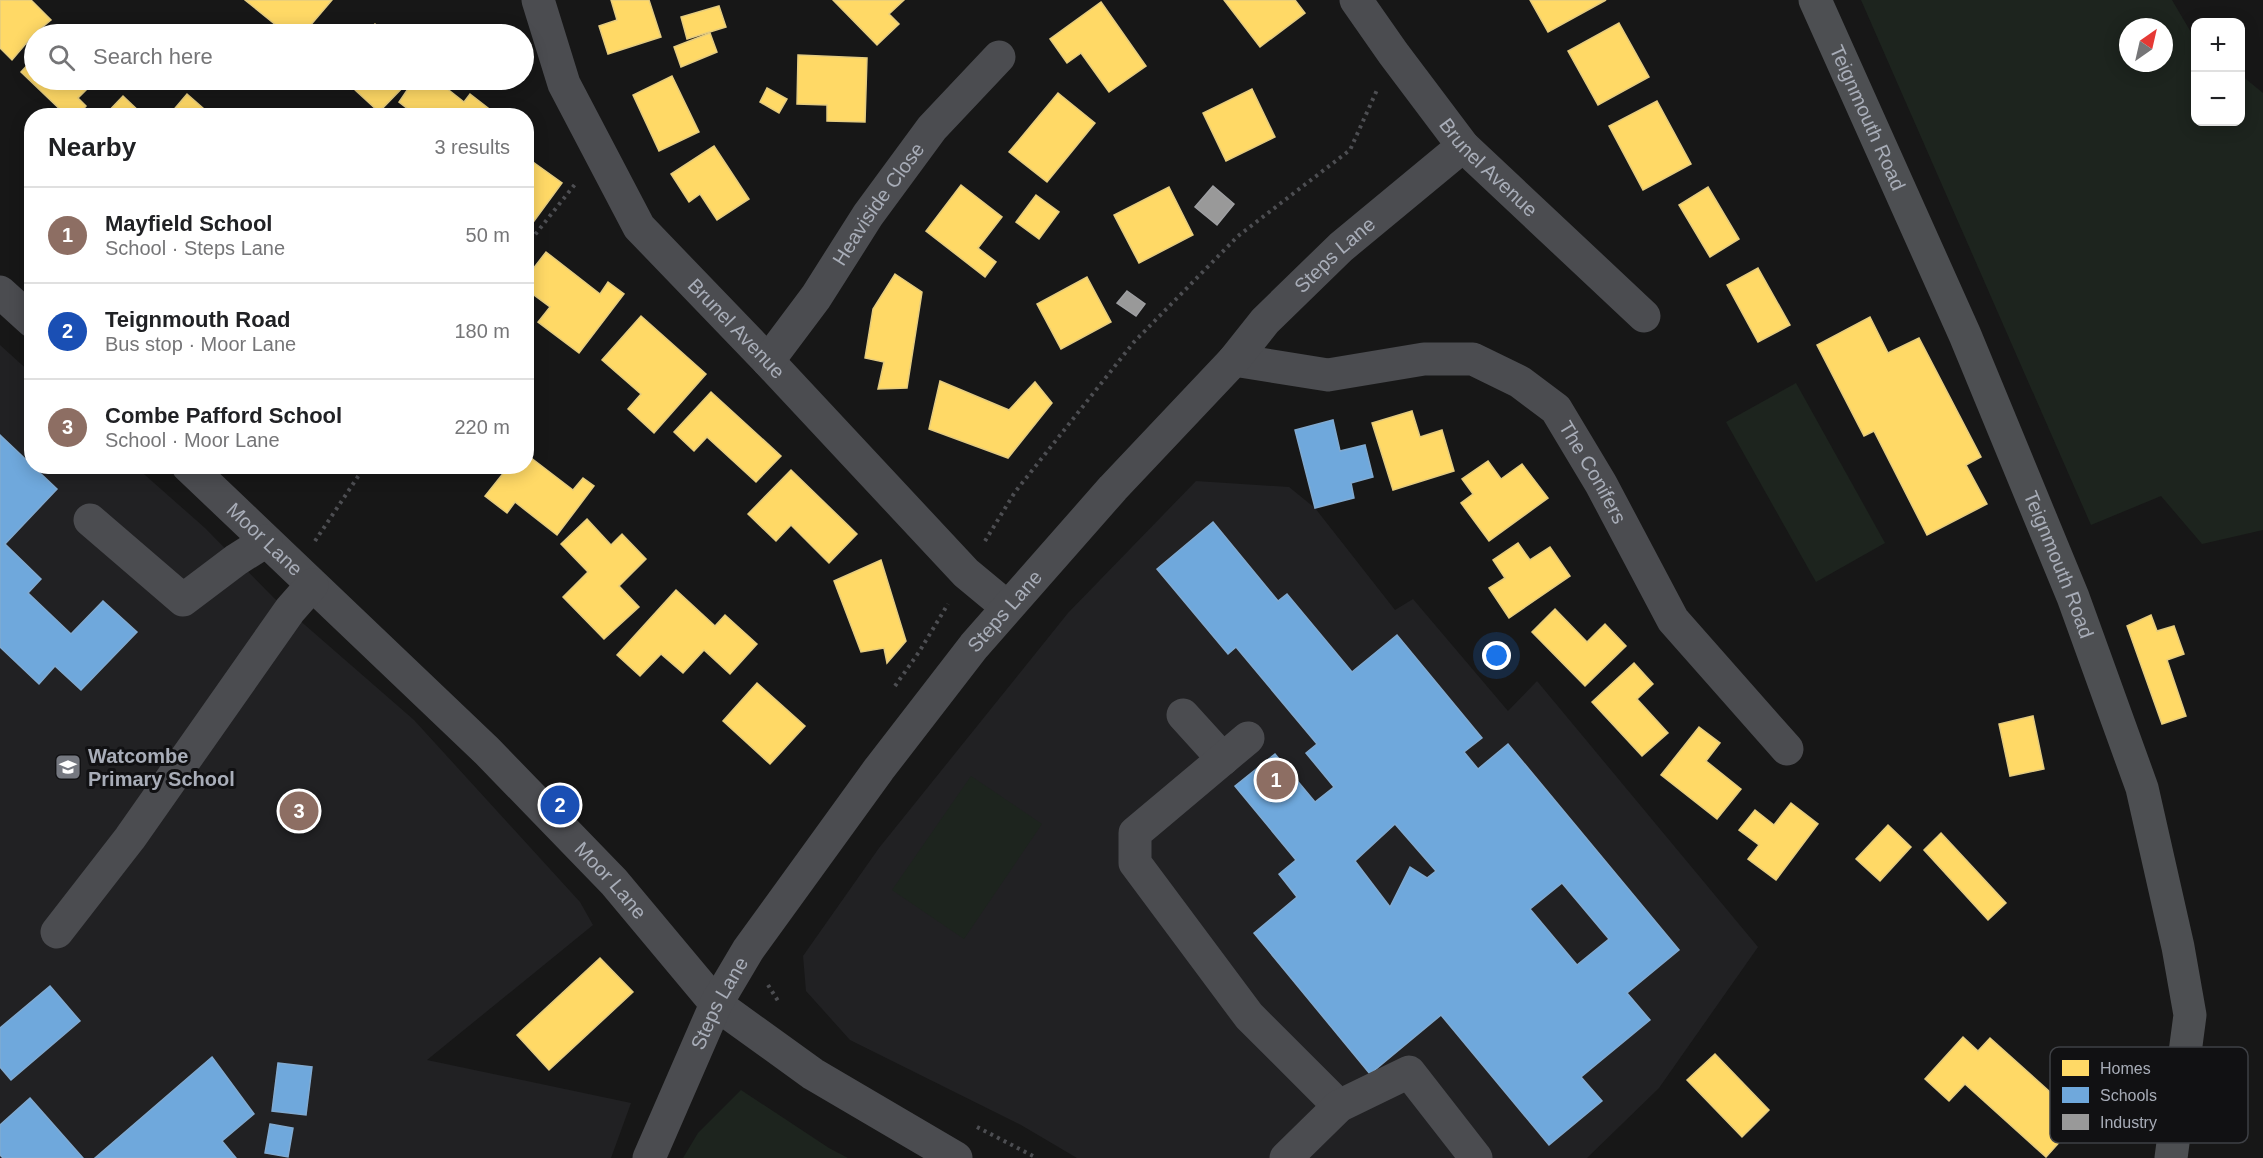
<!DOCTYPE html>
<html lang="en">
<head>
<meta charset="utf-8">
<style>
  :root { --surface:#fff; --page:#f2f2f2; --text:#202124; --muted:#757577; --line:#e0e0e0; --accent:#757880 }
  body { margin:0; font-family:Arial,sans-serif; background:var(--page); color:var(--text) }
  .controls { position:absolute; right:18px; top:18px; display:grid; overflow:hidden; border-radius:12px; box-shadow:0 3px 15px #0003 }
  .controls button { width:54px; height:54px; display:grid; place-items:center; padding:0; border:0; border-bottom:2px solid var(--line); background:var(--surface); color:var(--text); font:30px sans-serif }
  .compass { position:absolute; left:2119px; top:18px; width:54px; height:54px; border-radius:50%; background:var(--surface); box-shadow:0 3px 15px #0003; rotate:34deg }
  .you { position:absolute; left:1497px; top:656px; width:21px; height:21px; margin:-15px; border:4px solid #fff; border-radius:50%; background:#1a73e8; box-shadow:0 0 0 9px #1a73e833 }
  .badge { display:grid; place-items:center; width:39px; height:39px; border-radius:50%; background:var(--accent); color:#fff; font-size:20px; font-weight:700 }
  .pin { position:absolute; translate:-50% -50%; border:3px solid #fff; box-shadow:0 2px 6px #0006 }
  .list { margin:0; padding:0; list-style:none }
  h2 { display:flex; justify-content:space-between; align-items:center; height:78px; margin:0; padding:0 24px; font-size:26px }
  h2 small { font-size:20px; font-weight:400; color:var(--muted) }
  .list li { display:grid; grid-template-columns:39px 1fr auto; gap:18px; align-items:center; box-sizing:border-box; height:96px; padding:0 24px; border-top:2px solid var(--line) }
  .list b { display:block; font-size:22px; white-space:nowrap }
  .list p { margin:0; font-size:20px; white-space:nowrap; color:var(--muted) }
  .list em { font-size:20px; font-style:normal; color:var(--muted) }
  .icon { flex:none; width:33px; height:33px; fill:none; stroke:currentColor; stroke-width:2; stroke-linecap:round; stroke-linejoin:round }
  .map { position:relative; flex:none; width:2263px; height:1158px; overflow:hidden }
  .search { position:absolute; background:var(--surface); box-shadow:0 3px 15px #0003; left:24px; top:24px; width:510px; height:66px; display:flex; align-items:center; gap:15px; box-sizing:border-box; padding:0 21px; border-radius:33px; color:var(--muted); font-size:22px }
  .panel { position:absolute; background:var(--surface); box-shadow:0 3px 15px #0003; left:24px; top:108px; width:510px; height:366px; border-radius:24px }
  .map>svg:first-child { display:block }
  .built { fill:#212123 }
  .green { fill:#1d241e; fill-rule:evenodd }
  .homes { fill:#ffd966; stroke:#e5cc7f; stroke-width:1.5 }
  .schools { fill:#6fa8dc; stroke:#80aad1; stroke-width:1.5; fill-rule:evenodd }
  .industry { fill:#999; stroke:#9e9fa2; stroke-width:1.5 }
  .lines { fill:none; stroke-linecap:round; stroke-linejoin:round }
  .path { stroke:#4d4e52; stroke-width:4; stroke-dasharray:3 4.5; stroke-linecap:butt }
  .minor { stroke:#4b4c50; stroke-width:33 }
  .major { stroke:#4d4f52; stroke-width:33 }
  .labels { text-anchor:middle; stroke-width:6; stroke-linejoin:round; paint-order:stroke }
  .street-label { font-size:20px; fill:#a8adb8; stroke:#111113 }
  .poi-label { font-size:20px; font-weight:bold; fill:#a8adb8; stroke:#111113; text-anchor:start }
  .key { fill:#111113; stroke:#3e4045; stroke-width:1.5 }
  .key-label { font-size:16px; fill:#a8adb8 }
</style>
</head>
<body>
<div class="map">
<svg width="2263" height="1158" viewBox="0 0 2263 1158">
  <rect width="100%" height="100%" fill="#171717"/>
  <g class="built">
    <polygon points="0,345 31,373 32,466 136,467 205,528 274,598 414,720 580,902 593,925 427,1060 631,1103 611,1158 0,1158"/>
    <polygon points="1196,481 1289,487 1315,508 1395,610 1413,599 1508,711 1537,681 1758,947 1659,1088 1587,1158 1077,1158 1021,1125 850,1040 806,991 803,956 879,848 1068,613"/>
  </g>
  <g class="green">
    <path d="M1861 0H2172L2195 39 2196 122H2240L2241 75 2263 93V530L2202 544 2161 496 2091 525ZM2128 27H2164V63H2128Z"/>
    <polygon points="1796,383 1885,543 1816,582 1726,422"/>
    <polygon points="971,776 1042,824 964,939 892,890"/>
    <polygon points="741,1090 829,1148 848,1158 683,1158 698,1133"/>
  </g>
  <g class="homes">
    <polygon points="0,0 31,0 51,20 34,34 12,60 0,48"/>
    <polygon points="245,0 332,0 303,34 287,34"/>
    <polygon points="611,0 649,0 661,37 608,54 599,26 617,20"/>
    <polygon points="833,0 904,0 889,14 899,24 877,45"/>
    <polygon points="1224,0 1295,0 1305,13 1260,47"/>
    <polygon points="1530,0 1606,0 1548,32"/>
    <polygon points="1101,2 1146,66 1109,92 1081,53 1067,63 1050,39"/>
    <polygon points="719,6 726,27 687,39 681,17"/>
    <polygon points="1619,23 1649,77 1598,105 1568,51"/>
    <polygon points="375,24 387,34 365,34"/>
    <polygon points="710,33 717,52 681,67 674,47"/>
    <polygon points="798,55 867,58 865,122 827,121 827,105 797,104"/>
    <polygon points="34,58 34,80 96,80 78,98 86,106 77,116 67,116 21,72"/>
    <polygon points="672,76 699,132 659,151 633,95"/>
    <polygon points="363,80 410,80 379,112 354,89"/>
    <polygon points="414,80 436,80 464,102 470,94 493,112 490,116 417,116 399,102"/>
    <polygon points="767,88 787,99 779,113 760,102"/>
    <polygon points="1252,89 1275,137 1226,161 1203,113"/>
    <polygon points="1058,93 1095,123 1047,182 1009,152"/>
    <polygon points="187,94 212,116 174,116 171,113"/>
    <polygon points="123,96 144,116 104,116"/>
    <polygon points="1657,101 1691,164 1643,190 1609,126"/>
    <polygon points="714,146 749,199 717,220 700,194 689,202 671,174"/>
    <polygon points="526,157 562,183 526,232"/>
    <polygon points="961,185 1002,217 978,248 996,262 985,277 926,231"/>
    <polygon points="1169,187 1193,235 1139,263 1114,215"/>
    <polygon points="1708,187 1739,239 1710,257 1679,205"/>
    <polygon points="1036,195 1059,212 1039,239 1016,222"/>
    <polygon points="546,252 600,294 608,282 624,294 579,353 538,322 550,307 526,289 526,278"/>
    <polygon points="1758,268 1790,325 1758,342 1727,285"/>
    <polygon points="895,274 922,292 907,388 878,389 884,362 865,358 873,309"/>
    <polygon points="1087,277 1111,322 1061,349 1037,304"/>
    <polygon points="641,316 706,374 654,433 628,409 641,394 602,360"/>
    <polygon points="1870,317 1888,353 1919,338 1981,457 1966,465 1987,504 1927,535 1874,431 1864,436 1817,345"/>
    <polygon points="940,381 1009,410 1035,382 1052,403 1008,458 929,429"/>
    <polygon points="711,392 781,456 756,482 707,437 694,451 674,432"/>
    <polygon points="1412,411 1420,437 1442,430 1454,471 1393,490 1372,423"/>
    <polygon points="526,454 573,490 583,478 594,486 557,535 515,502 507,513 485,496 509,466 526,466"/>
    <polygon points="1488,461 1501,479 1522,464 1548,498 1489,541 1461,503 1473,494 1462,479"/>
    <polygon points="791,470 857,534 829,563 791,525 776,541 748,514"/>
    <polygon points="587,519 611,545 622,534 646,559 619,586 639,607 604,639 563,597 588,572 561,544"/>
    <polygon points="1518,543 1530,560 1550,547 1570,576 1509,618 1489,588 1505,578 1493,560"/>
    <polygon points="881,560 906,641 887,663 884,648 861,652 834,581"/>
    <polygon points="676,590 715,626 725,615 757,644 730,674 704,650 683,673 661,654 640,676 617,655"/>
    <polygon points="1555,609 1587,642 1605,624 1626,646 1585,686 1532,632"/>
    <polygon points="2151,615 2157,631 2174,626 2184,654 2167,660 2186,716 2162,724 2127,626"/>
    <polygon points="1634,663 1653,684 1637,699 1668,733 1642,756 1592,702"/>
    <polygon points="757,683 805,726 770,764 723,721"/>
    <polygon points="2033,716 2044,769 2010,776 1999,724"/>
    <polygon points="1699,727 1720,743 1706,761 1741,789 1717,819 1661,775"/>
    <polygon points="1791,803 1818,824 1776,880 1748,859 1759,845 1739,830 1755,810 1774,825"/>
    <polygon points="1888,825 1911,847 1880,881 1856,859"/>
    <polygon points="1941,833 2006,903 1988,920 1924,850"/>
    <polygon points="600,958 633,992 549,1070 517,1035"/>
    <polygon points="1963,1037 1978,1051 1990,1038 2080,1119 2046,1157 1965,1084 1949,1101 1925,1079"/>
    <polygon points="1715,1054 1769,1110 1742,1137 1687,1080"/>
  </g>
  <g class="schools">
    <polygon points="1333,420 1340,451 1365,445 1373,477 1351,483 1354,498 1315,508 1295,430"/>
    <polygon points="0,435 57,489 5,544 41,579 28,593 71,634 103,601 137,632 81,690 55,666 39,684 0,647"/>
    <path d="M1213 522 1278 601 1287 594 1352 672 1397 635 1482 738 1464 752 1478 769 1508 744 1679 950 1627 993 1650 1020 1581 1077 1602 1101 1549 1145 1441 1015 1370 1074 1254 933 1297 897 1279 874 1296 860 1235 786 1275 754 1315 802 1334 787 1306 753 1317 744 1236 647 1228 654 1157 569ZM1395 824 1436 871 1427 878 1410 867 1390 907 1355 861ZM1562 883 1609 939 1577 965 1530 909Z"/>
    <polygon points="50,986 80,1021 11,1080 0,1067 0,1028"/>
    <polygon points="212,1057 254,1114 222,1141 236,1158 95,1158"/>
    <polygon points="278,1063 312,1067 306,1115 272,1111"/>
    <polygon points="30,1098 83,1158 3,1158 0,1155 0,1125"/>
    <polygon points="270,1124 293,1128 288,1157 265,1153"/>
  </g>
  <g class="industry">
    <polygon points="1213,186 1234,204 1217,225 1195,207"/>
    <polygon points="1127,291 1145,304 1136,316 1117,303"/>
  </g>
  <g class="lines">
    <g class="path">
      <polyline points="526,246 576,183"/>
      <polyline points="315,541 365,466"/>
      <polyline points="985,541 1015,492 1134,342 1238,236 1350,150 1377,90"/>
      <polyline points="895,686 919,652 948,604"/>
      <polyline points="768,985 780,1004"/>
      <polyline points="977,1127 1037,1158"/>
    </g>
    <g class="minor">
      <path id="s1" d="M538 0 564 84 639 227 768 361 966 573 1007 607"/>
      <path id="s2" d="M1356 0 1393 53 1463 146 1644 316"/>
      <polyline points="0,292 32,321"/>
      <path id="s3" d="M1234 360 1328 375 1424 359H1473L1520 382 1556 409 1601 484 1673 620 1787 749"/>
      <path id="s4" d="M768 361 816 297 868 215 932 128 999 57"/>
      <path id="s5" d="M188 466 487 751 614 882 716 1004 813 1074 956 1158"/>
      <polyline points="90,520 183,600 236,560 266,541"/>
      <polyline points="1183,715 1223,759"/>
      <polyline points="1248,738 1135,833 1135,863 1249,1016 1339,1106"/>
      <polyline points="57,932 130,838 290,610 312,585"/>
      <path id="s6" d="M649 1158 716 1004 748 950 879 769 974 646 1113 488 1234 360 1265 321 1341 247 1463 146"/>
      <polyline points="1286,1158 1339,1106 1409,1072 1476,1158"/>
    </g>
    <path class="major" id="s7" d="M1815 0 1965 335 2073 597 2142 788 2178 947 2190 1015 2171 1158"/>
  </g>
  <defs>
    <symbol id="school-square" viewBox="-11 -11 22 22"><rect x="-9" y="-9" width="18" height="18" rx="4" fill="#757880" stroke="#111113"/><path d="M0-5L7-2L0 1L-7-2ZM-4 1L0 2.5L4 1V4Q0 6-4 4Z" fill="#fff"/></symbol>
  </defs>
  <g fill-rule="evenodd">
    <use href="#school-square" x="53" y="752" width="30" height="30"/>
  </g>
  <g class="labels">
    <g class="street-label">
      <text dy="7" stroke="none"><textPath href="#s7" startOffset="129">Teignmouth Road</textPath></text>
      <text dy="7" stroke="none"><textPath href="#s2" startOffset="214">Brunel Avenue</textPath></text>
      <text dy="7" stroke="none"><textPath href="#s4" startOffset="192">Heaviside Close</textPath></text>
      <text dy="7" stroke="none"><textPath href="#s6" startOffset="1142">Steps Lane</textPath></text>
      <text dy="7" stroke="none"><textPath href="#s1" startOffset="390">Brunel Avenue</textPath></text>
      <text dy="7" stroke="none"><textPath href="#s3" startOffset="412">The Conifers</textPath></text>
      <text dy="7" stroke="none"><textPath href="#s5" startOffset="106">Moor Lane</textPath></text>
      <text dy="7" stroke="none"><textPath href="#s7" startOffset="615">Teignmouth Road</textPath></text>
      <text dy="7" stroke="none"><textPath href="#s6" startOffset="656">Steps Lane</textPath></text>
      <text dy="7" stroke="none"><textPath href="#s5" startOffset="592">Moor Lane</textPath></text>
      <text dy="7" stroke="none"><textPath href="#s6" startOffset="170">Steps Lane</textPath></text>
    </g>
    <g class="poi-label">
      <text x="88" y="763">Watcombe<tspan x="88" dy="23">Primary School</tspan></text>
    </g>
  </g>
  <rect x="2050" y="1047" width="198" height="96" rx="9" class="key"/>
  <rect x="2062" y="1060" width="27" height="16" fill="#ffd966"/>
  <rect x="2062" y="1087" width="27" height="16" fill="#6fa8dc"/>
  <rect x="2062" y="1114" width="27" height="16" fill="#999"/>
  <g class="key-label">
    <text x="2100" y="1074">Homes</text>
    <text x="2100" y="1101">Schools</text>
    <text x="2100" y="1128">Industry</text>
  </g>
</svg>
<div class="controls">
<button>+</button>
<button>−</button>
</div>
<svg class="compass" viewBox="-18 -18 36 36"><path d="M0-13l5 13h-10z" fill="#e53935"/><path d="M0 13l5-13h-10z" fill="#757577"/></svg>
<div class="you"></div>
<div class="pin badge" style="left:1276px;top:780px;background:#8d6e63">1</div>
<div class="pin badge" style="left:560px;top:805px;background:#1a4fb4">2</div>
<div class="pin badge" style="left:299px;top:811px;background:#8d6e63">3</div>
<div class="search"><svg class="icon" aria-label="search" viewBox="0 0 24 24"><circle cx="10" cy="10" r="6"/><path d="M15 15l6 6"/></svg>Search here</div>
<section class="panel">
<h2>Nearby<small>3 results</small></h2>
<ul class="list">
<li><span class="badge" style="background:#8d6e63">1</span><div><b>Mayfield School</b><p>School · Steps Lane</p></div><em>50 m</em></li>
<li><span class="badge" style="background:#1a4fb4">2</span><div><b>Teignmouth Road</b><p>Bus stop · Moor Lane</p></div><em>180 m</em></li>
<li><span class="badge" style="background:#8d6e63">3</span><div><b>Combe Pafford School</b><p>School · Moor Lane</p></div><em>220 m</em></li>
</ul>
</section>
</div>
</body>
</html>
